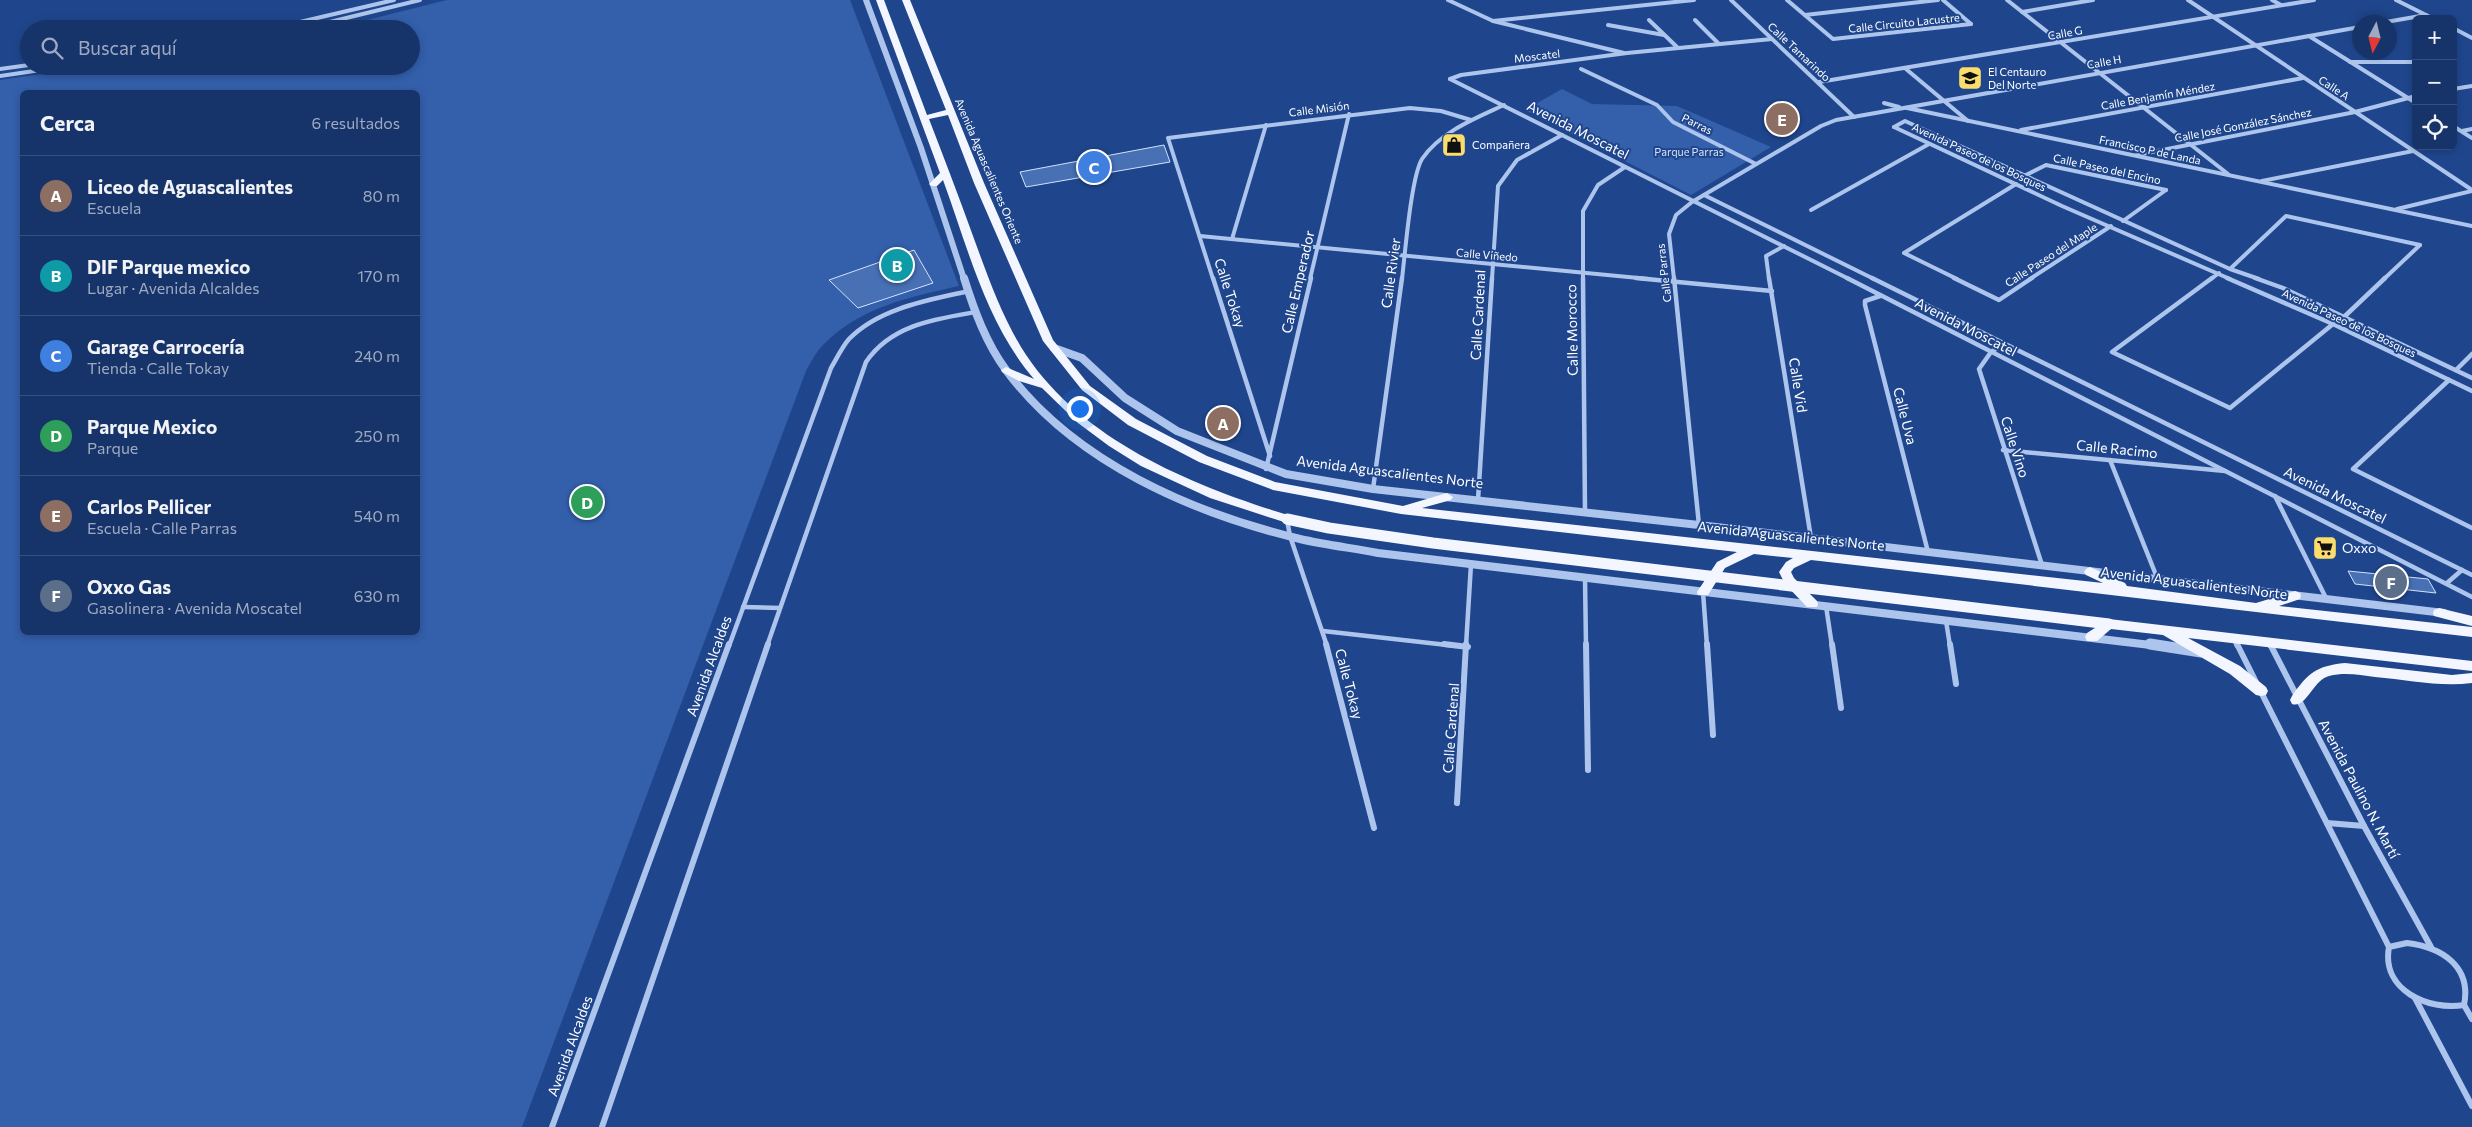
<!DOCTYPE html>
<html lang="es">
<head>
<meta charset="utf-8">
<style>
  :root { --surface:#17346a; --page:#203c70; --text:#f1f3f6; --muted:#9eaac1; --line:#364f7e; --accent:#95b2f1 }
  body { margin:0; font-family:Commissioner,sans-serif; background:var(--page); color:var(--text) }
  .controls { position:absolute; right:15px; top:15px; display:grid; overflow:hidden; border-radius:8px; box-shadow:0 2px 8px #0003 }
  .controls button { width:45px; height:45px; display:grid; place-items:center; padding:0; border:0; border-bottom:1px solid var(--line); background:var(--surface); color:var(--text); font:25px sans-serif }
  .compass { position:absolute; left:2352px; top:15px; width:45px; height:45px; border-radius:50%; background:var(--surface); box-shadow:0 2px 8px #0003; rotate:187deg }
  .you { position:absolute; left:1079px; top:408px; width:18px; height:18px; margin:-12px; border:4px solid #fff; border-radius:50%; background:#1a73e8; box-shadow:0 0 0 8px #1a73e833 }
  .badge { display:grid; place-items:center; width:32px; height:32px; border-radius:50%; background:var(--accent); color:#fff; font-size:16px; font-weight:700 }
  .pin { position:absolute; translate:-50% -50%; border:2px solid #fff; box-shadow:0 1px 5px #0006 }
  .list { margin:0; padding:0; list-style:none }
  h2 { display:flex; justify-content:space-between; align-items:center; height:65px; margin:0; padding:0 20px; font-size:21px }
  h2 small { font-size:16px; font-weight:400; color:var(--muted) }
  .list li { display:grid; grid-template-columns:32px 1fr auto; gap:15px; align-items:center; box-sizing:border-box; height:80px; padding:0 20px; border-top:1px solid var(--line) }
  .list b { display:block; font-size:19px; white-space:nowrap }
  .list p { margin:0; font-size:16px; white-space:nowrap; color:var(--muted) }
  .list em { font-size:16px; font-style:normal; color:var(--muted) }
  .icon { flex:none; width:28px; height:28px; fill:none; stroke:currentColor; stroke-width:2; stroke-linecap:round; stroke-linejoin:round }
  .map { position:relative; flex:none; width:2472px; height:1127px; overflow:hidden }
  .search { position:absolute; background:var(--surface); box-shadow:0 2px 8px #0003; left:20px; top:20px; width:400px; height:55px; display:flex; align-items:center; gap:12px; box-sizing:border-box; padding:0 18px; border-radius:28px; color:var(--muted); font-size:19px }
  .panel { position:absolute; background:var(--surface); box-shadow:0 2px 8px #0003; left:20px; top:90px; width:400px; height:545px; border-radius:8px }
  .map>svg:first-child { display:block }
  .green { fill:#335fab; fill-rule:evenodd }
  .building { fill:#4870b4; stroke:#d3e1f9 }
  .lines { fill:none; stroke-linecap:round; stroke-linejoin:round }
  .minor-far2 { stroke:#adc5ec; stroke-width:4 }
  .minor-far1 { stroke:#adc5ec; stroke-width:4.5 }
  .minor { stroke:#adc5ec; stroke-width:6 }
  .tertiary-far2 { stroke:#adc5ec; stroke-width:6 }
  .tertiary-far1 { stroke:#adc5ec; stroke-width:8 }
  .tertiary { stroke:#adc5ec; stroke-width:11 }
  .primary { fill:#f3f6ff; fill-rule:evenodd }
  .primary-bridge { stroke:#f3f6ff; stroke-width:11 }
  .labels { text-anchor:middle; stroke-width:4; stroke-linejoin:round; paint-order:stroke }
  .far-street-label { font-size:11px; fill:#fff; stroke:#1f468d }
  .far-poi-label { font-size:11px; fill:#fff; stroke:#1f468d; text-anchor:start }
  .far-park-label { font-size:11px; fill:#d3e1f9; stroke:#1f468d }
  .street-label { font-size:14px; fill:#fff; stroke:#1f468d }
  .poi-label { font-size:14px; fill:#fff; stroke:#1f468d; text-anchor:start }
</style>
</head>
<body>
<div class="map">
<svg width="2472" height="1127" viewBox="0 0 2472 1127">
  <rect width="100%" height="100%" fill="#1f468d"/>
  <g class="green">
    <path d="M447 0H850L959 286C910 297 860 307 823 345 816 352 811 362 806 371L522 1127H0V80L99 66H411V29H331ZM22 92H418V632H22Z"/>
    <polygon points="1562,89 1592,104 1677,106 1771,147 1691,195 1525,110"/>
  </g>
  <g class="building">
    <polygon points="1164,145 1170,162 1026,187 1020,172"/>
    <polygon points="914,250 933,283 858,308 829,280"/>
    <polygon points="2348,571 2428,579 2436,593 2355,584"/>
  </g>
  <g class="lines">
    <g class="minor-far2">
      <polyline points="1448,0 1493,21 1624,53"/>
      <polyline points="1731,0 1854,117"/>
      <polyline points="1787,0 1833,39 1971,24"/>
      <polyline points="1943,0 1971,24"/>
      <polyline points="2007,0 2228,174"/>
      <polyline points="2188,0 2472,190"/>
      <polyline points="2272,0 2281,5"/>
      <polyline points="2396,0 2434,19"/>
      <polyline points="2022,12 2093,0"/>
      <polyline points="1805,15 1938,0"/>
      <polyline points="1649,20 1678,48"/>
      <polyline points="1695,20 1719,44"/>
      <polyline points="1493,21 1694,0"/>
      <polyline points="2386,22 2426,15"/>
      <polyline points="1608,25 1664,35"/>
      <polyline points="2453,28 2472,38"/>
      <polyline points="270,29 394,0"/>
      <polyline points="301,29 420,0"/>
      <polyline points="2309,36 2416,103"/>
      <polyline points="2350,62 2416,62"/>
      <polyline points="0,69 29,65"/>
      <polyline points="1581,69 1657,105 1673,122 1756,164"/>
      <polyline points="1906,69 1968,121"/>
      <polyline points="0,76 68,66"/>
      <polyline points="1450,79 1849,279"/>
      <polyline points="1450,79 1461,75 1627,53 1772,39"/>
      <polyline points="1819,82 2314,0"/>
      <polyline points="2453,89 2472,86"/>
      <polyline points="1884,103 1899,107"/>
      <polyline points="1907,108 2472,226"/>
      <polyline points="2453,126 2472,138"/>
      <polyline points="1894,127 2062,206 2230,279"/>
      <polyline points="1894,127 1905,121 2230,269 2259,279"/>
      <polyline points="2021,130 2303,78"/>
      <polyline points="2462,131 2472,129"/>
      <polyline points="2137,155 2355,112 2416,96"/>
      <polyline points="2024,176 2046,165 2166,190"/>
      <polyline points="2262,181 2413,151"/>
      <polyline points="1704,195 1874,279"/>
      <polyline points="2397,209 2472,191"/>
      <polyline points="1811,210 1929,144"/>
      <polyline points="2123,221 2166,190"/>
      <polyline points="1200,236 1649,279"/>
      <polyline points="1232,239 1266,125"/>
      <polyline points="2230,269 2286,216 2420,245"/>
      <polyline points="1213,279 1168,138 1410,108 1441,111 1471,120"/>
      <polyline points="1310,279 1349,114"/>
      <path d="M1402 279C1405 255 1411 177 1422 159 1440 132 1476 118 1504 105"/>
      <polyline points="1492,279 1498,186 1517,160 1562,135"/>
      <polyline points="1583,279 1583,211 1598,185 1625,167"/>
      <polyline points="1674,279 1669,234 1676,215 1692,202 1821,126 1836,120 2360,27"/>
      <polyline points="1769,279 1766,256 1784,246"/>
      <polyline points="1957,279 1904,253 2016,184"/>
      <polyline points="2030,279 2111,226"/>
      <polyline points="2211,279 2219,273"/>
      <polyline points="2384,279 2420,245"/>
    </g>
    <g class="minor-far1">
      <polyline points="1213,278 1270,456"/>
      <polyline points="1583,278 1585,512"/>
      <polyline points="1636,278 1772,291"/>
      <polyline points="1674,278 1699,525"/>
      <polyline points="1769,278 1811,538"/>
      <polyline points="1847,278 2472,597"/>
      <polyline points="1872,278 2472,575"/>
      <polyline points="1954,278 1999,300 2032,278"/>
      <polyline points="2212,278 2112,352 2230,408 2333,324"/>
      <polyline points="2227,278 2333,324 2472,391"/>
      <polyline points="2255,278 2283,288 2472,378"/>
      <polyline points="1880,296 1865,301 1865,305 1928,552"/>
      <polyline points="2345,316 2385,278"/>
      <polyline points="2004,344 1991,352 1979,369 2042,565"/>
      <polyline points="2456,370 2472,354"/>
      <polyline points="2449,380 2353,469 2472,528"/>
      <polyline points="2003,450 2225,471"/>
      <polyline points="2110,460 2158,580"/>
      <polyline points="1266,469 1311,278"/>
      <polyline points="1373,489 1402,278"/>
      <polyline points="2275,496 2327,600"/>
      <polyline points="1478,500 1492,278"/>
      <polyline points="1287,520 1290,536 1327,646"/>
      <polyline points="1585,578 1586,646"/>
      <polyline points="2447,583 2462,570"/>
      <polyline points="1703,592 1707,646"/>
      <polyline points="1826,606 1832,646"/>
      <polyline points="743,607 780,608"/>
      <polyline points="1946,621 1950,646"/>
      <polyline points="1323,631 1456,646"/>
      <polyline points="2234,639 2237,646"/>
      <polyline points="2269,643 2270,646"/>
      <path d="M729 646 831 368C837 358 842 347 849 339 879 308 929 300 969 291"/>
      <path d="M767 646 866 362C891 325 935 319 976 312"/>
      <polyline points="1466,646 1471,564"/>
    </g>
    <g class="minor">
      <polyline points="1326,644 1374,828"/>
      <polyline points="1444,644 1468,647"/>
      <polyline points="1586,644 1588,770"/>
      <polyline points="1707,644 1713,735"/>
      <polyline points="1832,644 1841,708"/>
      <polyline points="1950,644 1956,684"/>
      <polyline points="2237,644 2256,682"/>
      <polyline points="2270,644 2364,826 2431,947"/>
      <polyline points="2260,690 2389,947"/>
      <polyline points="1457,803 1466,644"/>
      <polyline points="2327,823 2364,826"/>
      <path d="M2407 943C2441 947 2472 966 2464 1005 2428 1011 2381 990 2389 947Z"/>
      <polyline points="2415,998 2472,1106"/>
      <polyline points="2464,1005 2472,1019"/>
      <polyline points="552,1127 729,644"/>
      <polyline points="602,1127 768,644"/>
    </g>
    <polyline class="tertiary-far2" points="866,0 921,148 964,279"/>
    <g class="tertiary-far1">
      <path d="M964 278C974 310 986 343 1006 370 1074 462 1192 513 1300 539 1326 545 1352 548 1378 553L2159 646"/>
      <polyline points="1054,348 1082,358 1125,398 1177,431 1286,474 1373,489 1699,525 2444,613"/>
    </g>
    <polyline class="tertiary" points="2150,644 2201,652"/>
    <g class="primary">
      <path d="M876 0H884L927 115 946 110 902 0H910L984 183 1053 340 1090 386 1136 419 1207 456 1275 482 1403 506 1447 493 1453 497 1451 500 1422 508 2103 583 2086 575 2084 572 2086 569 2090 567 2125 583 2127 586 2256 603 2295 591 2300 593 2301 596 2300 599 2279 606 2472 627V637C2251 612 2031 585 1811 560L1794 568 1791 572 1794 578 1817 601 1818 604 1817 607H1807L1785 584 1779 572 1786 562 1793 558 1754 554 1725 568 1708 595H1698L1697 592 1717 562 1737 552 1401 514 1273 490 1199 462 1128 425 1082 390 1043 341 974 183 948 115 929 119C944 158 959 197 973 236 987 274 1000 312 1021 347 1078 440 1193 486 1291 516L1293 519 1287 523 1210 498 1141 466 1109 446 1078 423 1042 388 1019 381 1002 372 1001 370 1006 367 1034 379C986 323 968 248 943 180L937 186H931L929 184 940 173Z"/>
      <polygon points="2439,608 2472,616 2472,626 2434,616 2433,613 2434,610"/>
      <polygon points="2109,619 2472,661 2472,671 2188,638 2240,666 2266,687 2268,691 2266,695 2261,696 2256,695 2230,674 2163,635 2111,629 2097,641 2087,641 2085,637 2087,633"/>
      <path d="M2345 663 2452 675 2472 673V683C2440 687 2408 680 2375 677 2360 675 2345 672 2329 676 2313 680 2306 709 2292 704L2290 700 2292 696C2308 673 2316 666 2345 663Z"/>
    </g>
    <polyline class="primary-bridge" points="1287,519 1329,528 1433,543 2109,624"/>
  </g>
  <defs>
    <symbol id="school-square" viewBox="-11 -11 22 22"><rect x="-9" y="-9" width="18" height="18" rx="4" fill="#fadd6d" stroke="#1f468d"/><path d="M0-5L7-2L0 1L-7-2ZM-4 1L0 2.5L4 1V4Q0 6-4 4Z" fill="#111"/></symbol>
    <symbol id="shop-square" viewBox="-11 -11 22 22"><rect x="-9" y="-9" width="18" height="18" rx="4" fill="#fadd6d" stroke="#1f468d"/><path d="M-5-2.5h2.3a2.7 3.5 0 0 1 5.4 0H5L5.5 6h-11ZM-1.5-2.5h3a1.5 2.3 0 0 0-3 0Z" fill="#111"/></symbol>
    <symbol id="supermarket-square" viewBox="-11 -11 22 22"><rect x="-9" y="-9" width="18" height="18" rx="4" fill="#fadd6d" stroke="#1f468d"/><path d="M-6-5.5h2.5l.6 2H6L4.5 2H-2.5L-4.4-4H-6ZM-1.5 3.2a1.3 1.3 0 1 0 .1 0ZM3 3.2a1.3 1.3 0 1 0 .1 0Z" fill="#111"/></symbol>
  </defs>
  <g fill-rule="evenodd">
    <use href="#school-square" x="1956" y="64" width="28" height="28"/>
    <use href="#shop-square" x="1440" y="131" width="28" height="28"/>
    <use href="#supermarket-square" x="2311" y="534" width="28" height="28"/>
  </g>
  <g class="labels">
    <g class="far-street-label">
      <text transform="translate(1904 23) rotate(-6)" y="4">Calle Circuito Lacustre</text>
      <text transform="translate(2065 33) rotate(-10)" y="4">Calle G</text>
      <text transform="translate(1799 52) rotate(43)" y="4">Calle Tamarindo</text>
      <text transform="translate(1537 56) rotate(-7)" y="4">Moscatel</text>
      <text transform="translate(2104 62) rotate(-10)" y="4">Calle H</text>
      <text transform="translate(2334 88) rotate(33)" y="4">Calle A</text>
      <text transform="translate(2158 96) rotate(-10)" y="4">Calle Benjamín Méndez</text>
      <text transform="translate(1319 109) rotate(-7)" y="4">Calle Misión</text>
      <text transform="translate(1697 124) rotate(26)" y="4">Parras</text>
      <text transform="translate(2243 125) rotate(-11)" y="4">Calle José González Sánchez</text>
      <text transform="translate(2150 150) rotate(12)" y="4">Francisco P de Landa</text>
      <text transform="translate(1979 157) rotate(25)" y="4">Avenida Paseo de los Bosques</text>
      <text transform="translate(2107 169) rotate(12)" y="4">Calle Paseo del Encino</text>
      <text transform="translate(989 171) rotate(67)" y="4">Avenida Aguascalientes Oriente</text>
      <text transform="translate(1487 255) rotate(5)" y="4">Calle Viñedo</text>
      <text transform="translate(2051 255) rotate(-33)" y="4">Calle Paseo del Maple</text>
      <text transform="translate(1664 273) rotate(-97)" y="4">Calle Parras</text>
      <text transform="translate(2349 323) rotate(25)" y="4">Avenida Paseo de los Bosques</text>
    </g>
    <g class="far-poi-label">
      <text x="1988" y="76">El Centauro<tspan x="1988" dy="13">Del Norte</tspan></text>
      <text x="1472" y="149">Compañera</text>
    </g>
    <g class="far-park-label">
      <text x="1689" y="156">Parque Parras</text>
    </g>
    <g class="street-label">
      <text transform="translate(1578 130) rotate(27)" y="5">Avenida Moscatel</text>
      <text transform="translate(1391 273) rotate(-82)" y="5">Calle Rivier</text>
      <text transform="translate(1298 282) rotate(-77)" y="5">Calle Emperador</text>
      <text transform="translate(1230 293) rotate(72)" y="5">Calle Tokay</text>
      <text transform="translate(1478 315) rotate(-87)" y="5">Calle Cardenal</text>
      <text transform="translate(1966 327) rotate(27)" y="5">Avenida Moscatel</text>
      <text transform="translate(1572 330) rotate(-91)" y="5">Calle Morocco</text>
      <text transform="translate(1798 385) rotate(81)" y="5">Calle Vid</text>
      <text transform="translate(1905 416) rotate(76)" y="5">Calle Uva</text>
      <text transform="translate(2015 447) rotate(72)" y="5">Calle Vino</text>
      <text transform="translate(2117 449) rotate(6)" y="5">Calle Racimo</text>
      <text transform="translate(1390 472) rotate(7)" y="5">Avenida Aguascalientes Norte</text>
      <text transform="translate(2335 495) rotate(26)" y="5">Avenida Moscatel</text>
      <text transform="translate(1791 536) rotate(6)" y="5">Avenida Aguascalientes Norte</text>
      <text transform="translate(2194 583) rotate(7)" y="5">Avenida Aguascalientes Norte</text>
      <text transform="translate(709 666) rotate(-70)" y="5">Avenida Alcaldes</text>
      <text transform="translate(1349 684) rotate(75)" y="5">Calle Tokay</text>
      <text transform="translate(1451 728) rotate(-86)" y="5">Calle Cardenal</text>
      <text transform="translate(2359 789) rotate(62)" y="5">Avenida Paulino N. Martí</text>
      <text transform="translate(570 1046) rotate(-70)" y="5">Avenida Alcaldes</text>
    </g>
    <g class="poi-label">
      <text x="2342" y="553">Oxxo</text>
    </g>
  </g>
</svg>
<div class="controls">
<button>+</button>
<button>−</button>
<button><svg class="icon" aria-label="locate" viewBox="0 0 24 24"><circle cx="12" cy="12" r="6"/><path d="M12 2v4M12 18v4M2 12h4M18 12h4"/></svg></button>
</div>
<svg class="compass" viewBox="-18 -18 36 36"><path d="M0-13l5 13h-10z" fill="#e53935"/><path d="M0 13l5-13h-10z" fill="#9eaac1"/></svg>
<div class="you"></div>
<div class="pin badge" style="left:1223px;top:423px;background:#8d6e63">A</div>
<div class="pin badge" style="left:897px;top:265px;background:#0f9aa8">B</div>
<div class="pin badge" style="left:1094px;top:167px;background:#3f7fe0">C</div>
<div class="pin badge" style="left:587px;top:502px;background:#2e9e5b">D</div>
<div class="pin badge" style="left:1782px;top:119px;background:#8d6e63">E</div>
<div class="pin badge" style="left:2391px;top:582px;background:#5c6f8a">F</div>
<div class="search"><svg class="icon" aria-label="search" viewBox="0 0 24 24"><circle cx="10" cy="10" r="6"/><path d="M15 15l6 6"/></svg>Buscar aquí</div>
<section class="panel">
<h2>Cerca<small>6 resultados</small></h2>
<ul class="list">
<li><span class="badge" style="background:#8d6e63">A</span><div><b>Liceo de Aguascalientes</b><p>Escuela</p></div><em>80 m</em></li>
<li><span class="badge" style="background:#0f9aa8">B</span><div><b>DIF Parque mexico</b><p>Lugar · Avenida Alcaldes</p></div><em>170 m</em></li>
<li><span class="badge" style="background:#3f7fe0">C</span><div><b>Garage Carrocería</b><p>Tienda · Calle Tokay</p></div><em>240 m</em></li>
<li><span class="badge" style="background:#2e9e5b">D</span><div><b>Parque Mexico</b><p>Parque</p></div><em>250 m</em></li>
<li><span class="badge" style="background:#8d6e63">E</span><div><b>Carlos Pellicer</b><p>Escuela · Calle Parras</p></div><em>540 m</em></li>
<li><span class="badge" style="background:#5c6f8a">F</span><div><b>Oxxo Gas</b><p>Gasolinera · Avenida Moscatel</p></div><em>630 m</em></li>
</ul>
</section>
</div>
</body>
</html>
